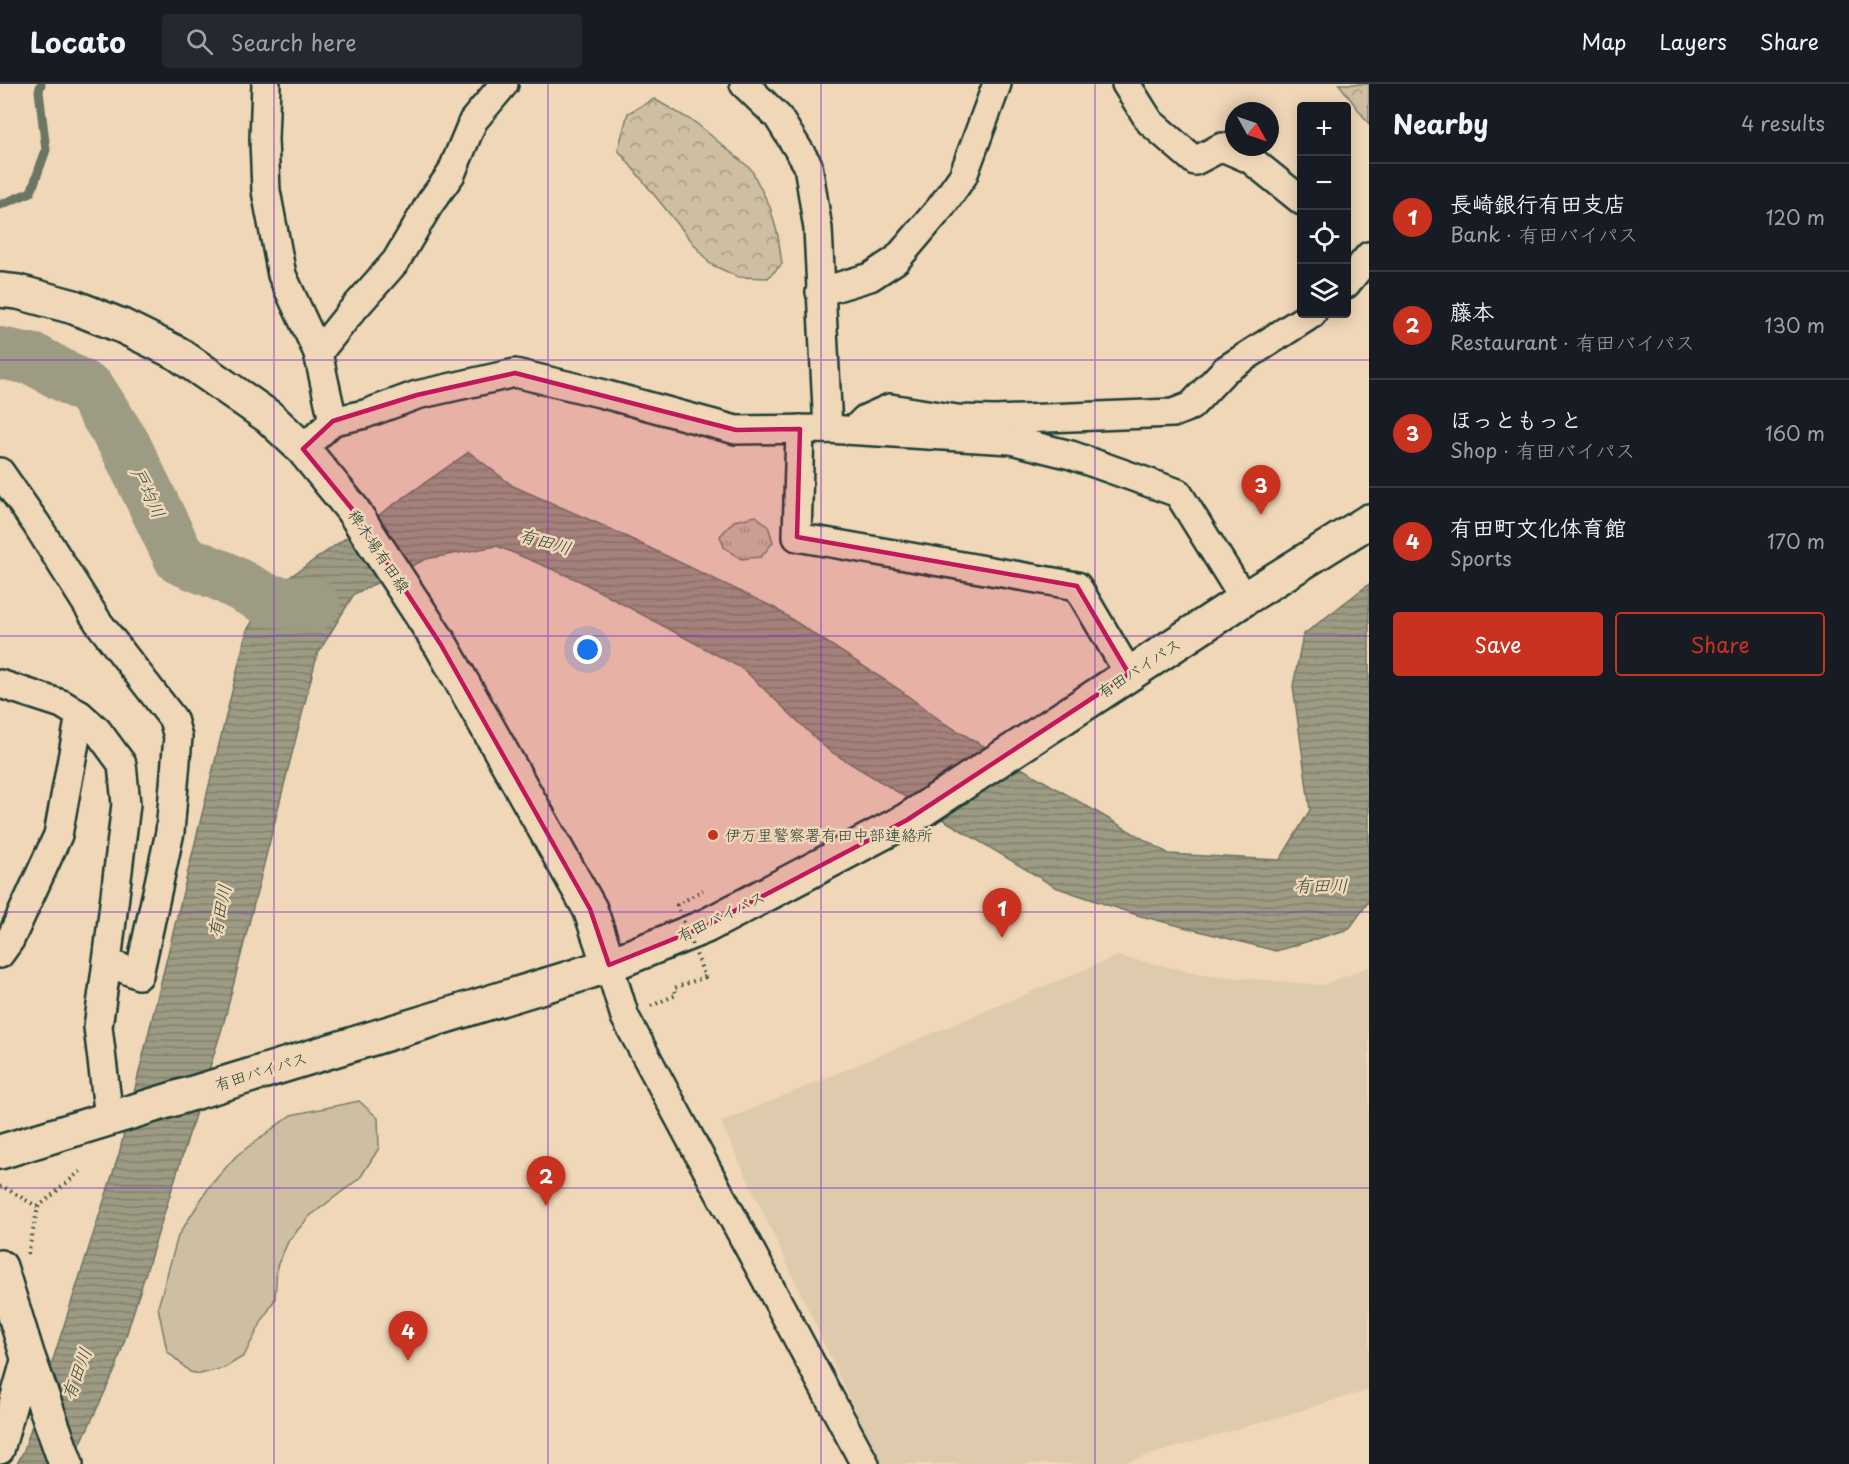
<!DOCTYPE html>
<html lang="en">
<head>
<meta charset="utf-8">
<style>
  :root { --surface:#171b24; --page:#242831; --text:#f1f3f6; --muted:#9ea1a6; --line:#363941; --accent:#c8321e }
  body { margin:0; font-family:"Playpen Sans","Klee One",sans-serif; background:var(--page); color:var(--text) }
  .controls { position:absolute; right:18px; top:18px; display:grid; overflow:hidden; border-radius:6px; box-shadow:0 3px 15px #0003 }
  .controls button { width:54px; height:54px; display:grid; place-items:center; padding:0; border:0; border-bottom:2px solid var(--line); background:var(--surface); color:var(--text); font:30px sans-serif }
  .compass { position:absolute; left:1225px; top:18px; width:54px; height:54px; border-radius:50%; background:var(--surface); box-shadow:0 3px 15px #0003; rotate:130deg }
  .you { position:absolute; left:588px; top:566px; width:21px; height:21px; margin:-15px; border:4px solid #fff; border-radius:50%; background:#1a73e8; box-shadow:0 0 0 9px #1a73e833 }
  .badge { display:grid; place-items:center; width:39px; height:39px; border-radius:50%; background:var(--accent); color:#fff; font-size:20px; font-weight:700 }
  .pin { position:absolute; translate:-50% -50px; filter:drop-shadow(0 2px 3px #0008) }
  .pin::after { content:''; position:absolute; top:32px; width:21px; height:18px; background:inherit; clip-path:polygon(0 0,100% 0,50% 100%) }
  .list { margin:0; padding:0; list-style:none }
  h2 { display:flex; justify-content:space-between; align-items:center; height:78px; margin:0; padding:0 24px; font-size:26px }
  h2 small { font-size:20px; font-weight:400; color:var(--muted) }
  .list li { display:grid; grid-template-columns:39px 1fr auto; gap:18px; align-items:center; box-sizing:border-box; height:108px; padding:0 24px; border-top:2px solid var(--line) }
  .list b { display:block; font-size:22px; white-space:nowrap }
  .list p { margin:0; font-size:20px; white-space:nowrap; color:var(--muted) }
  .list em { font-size:20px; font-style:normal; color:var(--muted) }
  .actions { display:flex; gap:12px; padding:18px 24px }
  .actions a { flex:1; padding:14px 0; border:2px solid var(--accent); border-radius:6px; text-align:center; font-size:21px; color:var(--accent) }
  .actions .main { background:var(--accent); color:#fff }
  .icon { flex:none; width:33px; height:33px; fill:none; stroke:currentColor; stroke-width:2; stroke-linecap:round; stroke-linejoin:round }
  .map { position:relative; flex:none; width:1369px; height:1380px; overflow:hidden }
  header { display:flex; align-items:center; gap:36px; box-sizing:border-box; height:84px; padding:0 30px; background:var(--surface); border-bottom:2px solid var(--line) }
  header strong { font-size:28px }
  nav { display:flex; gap:33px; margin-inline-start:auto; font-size:21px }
  .search { width:420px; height:54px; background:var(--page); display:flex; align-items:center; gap:15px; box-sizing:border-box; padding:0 21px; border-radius:6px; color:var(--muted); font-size:22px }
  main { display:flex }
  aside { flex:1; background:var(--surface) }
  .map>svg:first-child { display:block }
  .built { fill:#decaad }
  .forest { fill:url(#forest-crowns); stroke:#767e6b; stroke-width:1.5 }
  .park { fill:url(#park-tufts); stroke:#767e6b; stroke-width:1.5 }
  .garden { fill:#cebea2; stroke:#767e6b; stroke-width:1.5 }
  .water { fill:url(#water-rules); stroke:#6b7563; stroke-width:1.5 }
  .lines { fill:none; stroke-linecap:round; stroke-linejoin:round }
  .stream { stroke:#6b7563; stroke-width:9 }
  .river { stroke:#9d9b83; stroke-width:52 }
  .minor-casing { stroke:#1f3d34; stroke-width:32 }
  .secondary-casing { stroke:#1f3d34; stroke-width:38 }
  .trunk-casing { stroke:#1f3d34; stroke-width:38 }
  .path { stroke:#1f3d34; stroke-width:4; stroke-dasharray:1.5 4.5; stroke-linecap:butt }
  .minor { stroke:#f0d7b8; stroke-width:27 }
  .secondary { stroke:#f0d7b8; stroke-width:33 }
  .trunk { stroke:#f0d7b8; stroke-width:33 }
  .path-bridge { stroke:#1f3d34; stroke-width:4; stroke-dasharray:1.5 4.5; stroke-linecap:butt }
  .marked { fill:#c2185b; fill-opacity:0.2; stroke:#c2185b; stroke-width:4.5; stroke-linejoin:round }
  .grid { fill:none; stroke:#7b2cbf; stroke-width:1.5; stroke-opacity:0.55 }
  .poi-dot { fill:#c8321e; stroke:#f0d7b8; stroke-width:2 }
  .labels { text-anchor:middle; stroke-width:5; stroke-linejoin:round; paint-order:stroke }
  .street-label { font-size:16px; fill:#1f3d34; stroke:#f0d7b8 }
  .poi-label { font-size:16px; fill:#1f3d34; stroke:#f0d7b8; text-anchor:start }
  .water-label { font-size:18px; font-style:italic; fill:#324b40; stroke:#f0d7b8 }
</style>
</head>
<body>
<header>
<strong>Locato</strong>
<div class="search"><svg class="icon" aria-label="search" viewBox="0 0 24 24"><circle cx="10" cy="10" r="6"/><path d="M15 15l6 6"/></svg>Search here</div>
<nav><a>Map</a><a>Layers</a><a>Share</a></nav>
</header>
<main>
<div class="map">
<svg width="1369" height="1380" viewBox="0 0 1369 1380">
  <defs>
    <pattern id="forest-crowns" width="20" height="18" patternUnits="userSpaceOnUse" patternTransform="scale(1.5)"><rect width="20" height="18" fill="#cebea2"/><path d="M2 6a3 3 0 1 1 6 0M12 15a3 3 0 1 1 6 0" fill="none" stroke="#a79c85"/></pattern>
    <pattern id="park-tufts" width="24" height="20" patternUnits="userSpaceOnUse" patternTransform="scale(1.5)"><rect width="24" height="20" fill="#cebea2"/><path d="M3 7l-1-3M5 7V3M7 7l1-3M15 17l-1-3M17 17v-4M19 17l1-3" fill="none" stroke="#a79c85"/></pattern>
    <pattern id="water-rules" width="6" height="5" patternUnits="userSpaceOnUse" patternTransform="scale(1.5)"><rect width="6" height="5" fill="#9d9b83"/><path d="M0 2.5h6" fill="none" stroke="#7f806c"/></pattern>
  </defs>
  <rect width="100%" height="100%" fill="#f0d7b8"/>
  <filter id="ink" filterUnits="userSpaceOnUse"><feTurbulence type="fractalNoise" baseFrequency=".0167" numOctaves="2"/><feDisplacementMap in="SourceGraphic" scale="12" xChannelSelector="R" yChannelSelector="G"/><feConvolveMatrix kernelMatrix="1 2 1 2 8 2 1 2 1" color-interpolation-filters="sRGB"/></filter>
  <g filter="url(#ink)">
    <polygon class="built" points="1117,872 1207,891 1322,901 1369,883 1369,1306 1119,1380 880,1380 721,1038"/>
    <g class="forest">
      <polygon points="1339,0 1369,0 1369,40"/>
      <polygon points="654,15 696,39 751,85 770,123 778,152 782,180 768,194 738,193 710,180 618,66 628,29"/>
    </g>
    <polygon class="park" points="756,432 768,442 773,458 761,473 741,475 724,463 720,452 734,437"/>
    <polygon class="garden" points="359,1017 378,1034 379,1064 360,1094 310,1132 289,1156 277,1182 275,1215 262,1237 244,1272 224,1284 200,1290 190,1288 167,1267 158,1223 178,1152 209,1103 236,1072 291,1031"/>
    <polygon class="water" points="469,368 513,402 606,443 773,523 900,606 944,639 1169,770 1280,776 1310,726 1293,602 1303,551 1369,500 1369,667 1366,687 1369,693 1369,817 1349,845 1276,867 1137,831 1055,803 828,666 743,585 580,497 497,462 426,475 354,510 317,571 224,938 116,1284 71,1380 17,1380 24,1366 119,1070 247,546 274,504"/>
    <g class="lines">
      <polyline class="stream" points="0,121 31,108 46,66 39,7 41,0"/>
      <polyline class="river" points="0,269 35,276 91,307 125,361 180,475 222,492 270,517 314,521"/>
      <defs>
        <g id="minor">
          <polyline points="266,0 264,55 266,107 282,191 318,269 333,337"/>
          <polyline points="744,0 778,33 808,81 818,145 828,345"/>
          <polyline points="1126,0 1150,38 1195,77 1222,63 1250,75 1302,117"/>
          <polyline points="1346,200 1369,172"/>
          <polyline points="820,208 870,193 896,176 914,155 941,123 963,92 997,0"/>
          <polyline points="318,269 350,229 396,177 430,119 451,90 473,37 504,0"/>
          <polyline points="800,345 797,453 1077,502 1129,590"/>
          <polyline points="854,346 865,335 890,324 957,335 995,336 1173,329 1191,322 1225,286 1312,230"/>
          <polyline points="303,365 333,337 365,330 417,311 515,289 600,309 736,346 828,345 1011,356 1071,371 1178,409 1244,515"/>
          <polyline points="0,388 37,441 98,538 173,635 178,653 170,748 139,891 107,878"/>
          <polyline points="0,600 62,620 80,631 97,646 122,680 126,720 107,878 98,943 109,1034"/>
          <polyline points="0,870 10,856 58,751 80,631"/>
          <polyline points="609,881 625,933 865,1380"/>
          <polyline points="0,1366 27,1270"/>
        </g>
        <g id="secondary">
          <polyline points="0,206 18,208 74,223 122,242 177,269 269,333 303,365 352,425 441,561 590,825 609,881"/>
          <polyline points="0,1183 27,1270 66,1380"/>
        </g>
        <polyline id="trunk" points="0,1068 576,892 609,881 706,842 907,736 1244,515 1369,437"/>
      </defs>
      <use href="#minor" class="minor-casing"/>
      <use href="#secondary" class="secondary-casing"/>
      <use href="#trunk" class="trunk-casing"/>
      <g class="path">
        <polyline points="0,1103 2,1102 38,1123"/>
        <polyline points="28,1170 38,1123 83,1085"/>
      </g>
      <use href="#minor" class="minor"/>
      <use href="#secondary" class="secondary"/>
      <use href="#trunk" class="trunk"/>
      <polyline class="path-bridge" points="651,922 676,911 674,904 705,893 677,821 703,806"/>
    </g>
  </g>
  <path class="marked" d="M515 289 736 346 800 345 797 453 1077 502 1129 590 907 736 706 842 609 881 590 825 441 561 352 425 303 365 333 337 417 311Z"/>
  <path class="grid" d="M274 0V1380M548 0V1380M821 0V1380M1095 0V1380M0 276H1369M0 552H1369M0 828H1369M0 1104H1369"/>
  <circle class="poi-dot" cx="713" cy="751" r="6"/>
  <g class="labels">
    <g class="street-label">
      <text transform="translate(379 467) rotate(56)" y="6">稗木場有田線</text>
      <text transform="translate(1139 584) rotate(-33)" y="6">有田バイパス</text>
      <text transform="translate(721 832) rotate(-26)" y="6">有田バイパス</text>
      <text transform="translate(261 987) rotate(-17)" y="6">有田バイパス</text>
    </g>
    <g class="poi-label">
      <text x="725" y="757">伊万里警察署有田中部連絡所</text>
    </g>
    <g class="water-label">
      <text transform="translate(148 409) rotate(64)" y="6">戸均川</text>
      <text transform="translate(545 458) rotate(16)" y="6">有田川</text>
      <text x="1321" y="808">有田川</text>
      <text transform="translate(220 827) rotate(-78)" y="6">有田川</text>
      <text transform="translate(77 1290) rotate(-69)" y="6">有田川</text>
    </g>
  </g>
</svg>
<div class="controls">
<button>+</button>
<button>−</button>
<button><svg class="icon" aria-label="locate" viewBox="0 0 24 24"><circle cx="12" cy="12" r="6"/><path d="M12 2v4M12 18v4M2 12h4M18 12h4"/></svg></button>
<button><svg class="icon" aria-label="layers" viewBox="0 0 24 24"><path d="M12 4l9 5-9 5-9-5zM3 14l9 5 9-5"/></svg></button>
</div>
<svg class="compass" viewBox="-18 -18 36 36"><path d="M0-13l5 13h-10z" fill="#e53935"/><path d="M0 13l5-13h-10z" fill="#9ea1a6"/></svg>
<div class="you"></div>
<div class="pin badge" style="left:1002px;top:854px">1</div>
<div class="pin badge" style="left:546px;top:1122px">2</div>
<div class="pin badge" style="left:1261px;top:431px">3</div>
<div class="pin badge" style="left:408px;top:1277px">4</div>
</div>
<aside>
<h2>Nearby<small>4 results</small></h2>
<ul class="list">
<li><span class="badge">1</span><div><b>長崎銀行有田支店</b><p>Bank · 有田バイパス</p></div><em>120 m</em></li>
<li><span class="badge">2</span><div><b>藤本</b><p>Restaurant · 有田バイパス</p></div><em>130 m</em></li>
<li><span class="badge">3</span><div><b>ほっともっと</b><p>Shop · 有田バイパス</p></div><em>160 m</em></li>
<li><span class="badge">4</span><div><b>有田町文化体育館</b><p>Sports</p></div><em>170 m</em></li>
</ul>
<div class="actions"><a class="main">Save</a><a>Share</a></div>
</aside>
</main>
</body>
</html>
